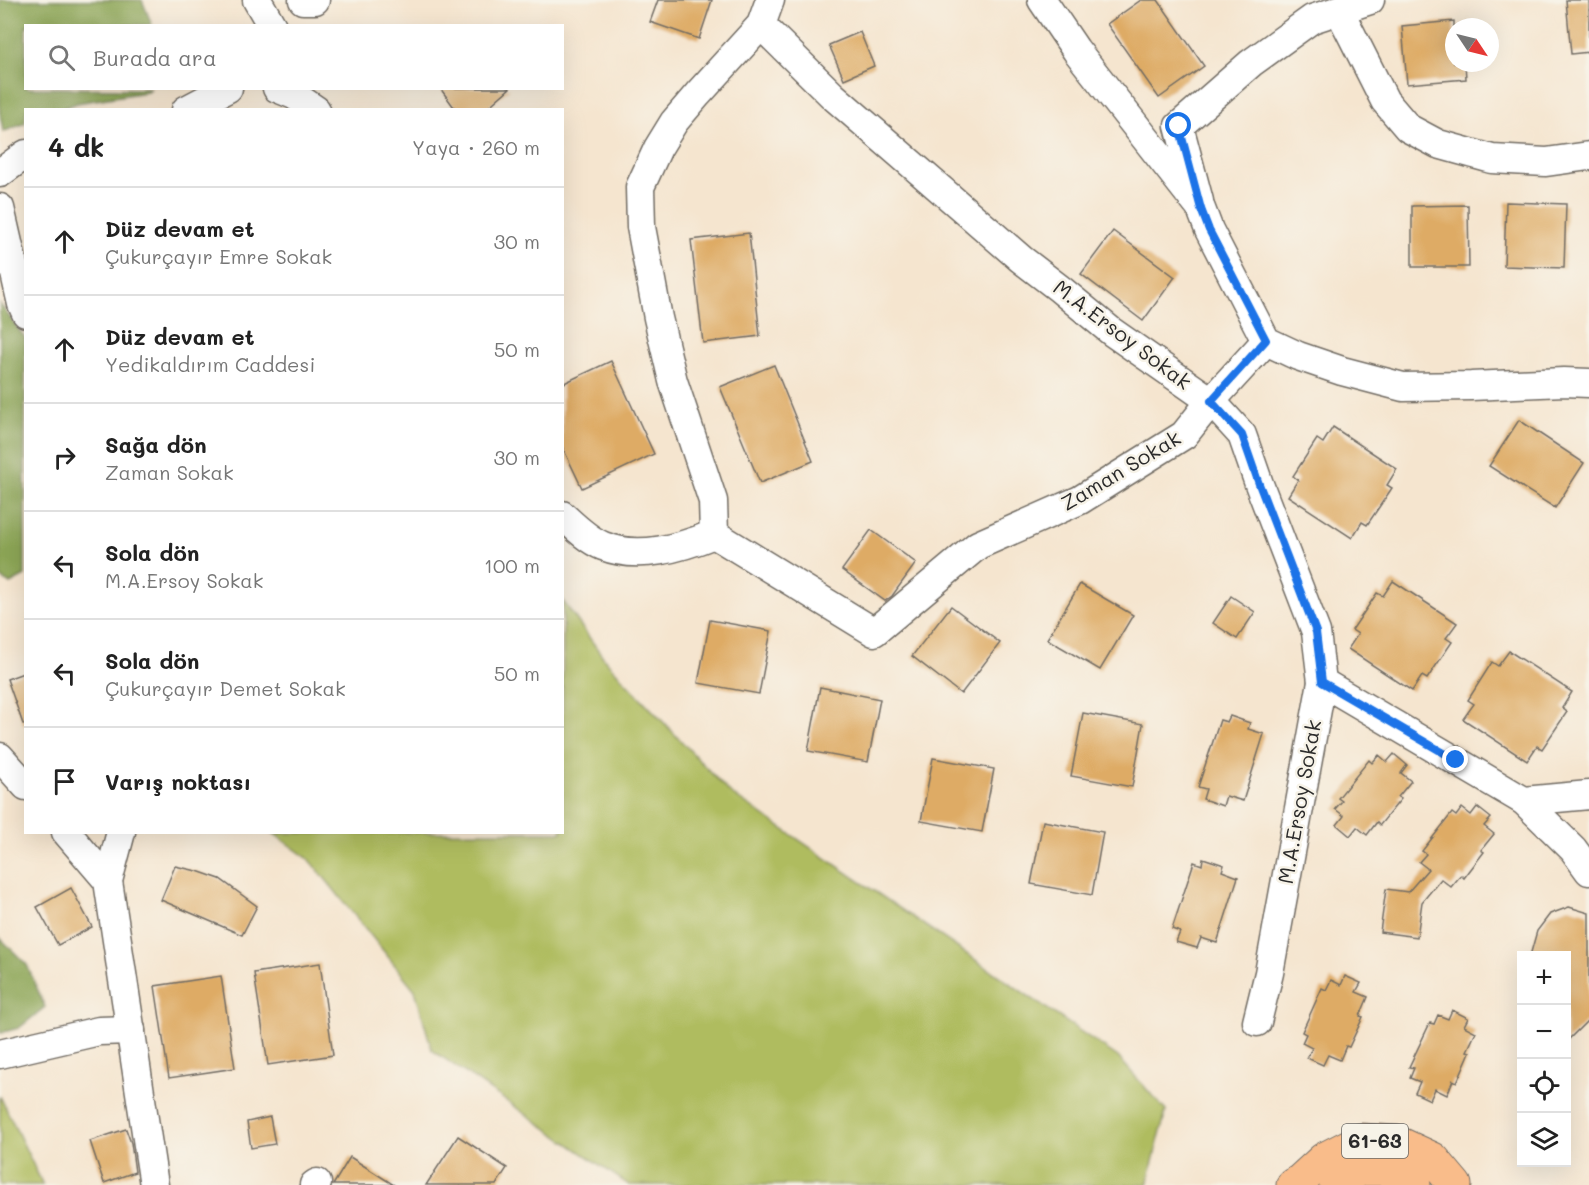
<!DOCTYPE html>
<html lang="tr">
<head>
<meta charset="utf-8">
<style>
  :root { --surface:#fff; --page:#f6f6f6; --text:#222; --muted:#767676; --line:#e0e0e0 }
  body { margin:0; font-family:Mali,sans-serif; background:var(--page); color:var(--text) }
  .controls { position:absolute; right:18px; bottom:18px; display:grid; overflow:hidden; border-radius:0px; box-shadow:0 6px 24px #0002 }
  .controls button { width:54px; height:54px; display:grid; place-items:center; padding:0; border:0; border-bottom:2px solid var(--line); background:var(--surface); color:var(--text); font:30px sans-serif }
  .compass { position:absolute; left:1445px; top:18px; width:54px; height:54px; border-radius:50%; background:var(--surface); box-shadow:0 6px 24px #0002; rotate:125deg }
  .stop { position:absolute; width:18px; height:18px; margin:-14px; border:4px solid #1a73e8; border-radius:50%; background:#fff }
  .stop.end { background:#1a73e8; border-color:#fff; box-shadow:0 2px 6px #0008 }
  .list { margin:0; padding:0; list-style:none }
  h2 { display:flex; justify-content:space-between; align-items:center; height:78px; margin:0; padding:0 24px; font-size:26px }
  h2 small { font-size:20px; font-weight:400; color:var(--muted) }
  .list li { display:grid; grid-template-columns:39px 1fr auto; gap:18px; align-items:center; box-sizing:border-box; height:108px; padding:0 24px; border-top:2px solid var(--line) }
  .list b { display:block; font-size:22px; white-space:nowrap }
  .list p { margin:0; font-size:20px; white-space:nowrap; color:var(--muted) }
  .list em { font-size:20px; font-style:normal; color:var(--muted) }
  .icon { flex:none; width:33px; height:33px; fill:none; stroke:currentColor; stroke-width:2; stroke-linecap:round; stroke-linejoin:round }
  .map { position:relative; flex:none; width:1589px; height:1185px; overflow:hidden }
  .search { position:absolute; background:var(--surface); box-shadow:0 6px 24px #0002; left:24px; top:24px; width:540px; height:66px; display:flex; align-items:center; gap:15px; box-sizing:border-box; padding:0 21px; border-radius:0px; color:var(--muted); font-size:22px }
  .panel { position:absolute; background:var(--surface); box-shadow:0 6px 24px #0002; left:24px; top:108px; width:540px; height:726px; border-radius:0px }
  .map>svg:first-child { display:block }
  .green { fill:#afbc5e; stroke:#6d7444; stroke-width:1.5 }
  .forest { fill:#8ba455; stroke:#5b6840; stroke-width:1.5 }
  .building { fill:#deab65 }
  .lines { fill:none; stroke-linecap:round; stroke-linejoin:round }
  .minor-casing { stroke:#726c64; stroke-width:31 }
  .major-casing { stroke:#726c64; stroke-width:35 }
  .minor { stroke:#fff; stroke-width:28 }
  .major { stroke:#f9bc8a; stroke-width:33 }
  .route { stroke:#1a73e8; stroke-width:8 }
  .labels { text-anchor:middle; stroke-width:5; stroke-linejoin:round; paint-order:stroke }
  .shield { fill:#f7f3e8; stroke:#686764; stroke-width:1.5 }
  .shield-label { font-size:20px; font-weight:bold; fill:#2b2b2b }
  .street-label { font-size:21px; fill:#2b2b2b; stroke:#f7f3e8 }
</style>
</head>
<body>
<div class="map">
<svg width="1589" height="1185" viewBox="0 0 1589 1185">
  <rect width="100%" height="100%" fill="#f7f3e8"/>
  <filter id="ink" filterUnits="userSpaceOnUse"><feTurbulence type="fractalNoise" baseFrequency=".0167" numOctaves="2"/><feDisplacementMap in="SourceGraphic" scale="12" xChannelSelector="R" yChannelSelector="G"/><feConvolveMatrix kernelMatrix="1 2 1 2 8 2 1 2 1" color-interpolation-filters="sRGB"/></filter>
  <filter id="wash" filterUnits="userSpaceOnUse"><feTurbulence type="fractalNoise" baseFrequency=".008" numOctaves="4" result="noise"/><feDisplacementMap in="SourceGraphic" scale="24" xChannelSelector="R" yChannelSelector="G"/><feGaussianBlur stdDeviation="1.35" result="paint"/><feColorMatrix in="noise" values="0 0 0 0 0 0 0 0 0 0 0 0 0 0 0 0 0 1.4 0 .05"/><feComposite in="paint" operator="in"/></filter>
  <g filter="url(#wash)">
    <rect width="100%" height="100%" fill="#f5e5cf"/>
    <g class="green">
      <polygon points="563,601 606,661 730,793 1118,1057 1166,1111 1147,1185 629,1185 432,1050 415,990 310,860 273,833 562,832"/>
      <polygon points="0,1096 43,1185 0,1185"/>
    </g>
    <g class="forest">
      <polygon points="0,0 142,0 152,25 26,26 26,88 151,89 145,92 77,103 61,109 26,110 25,123 3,132 0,113"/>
      <polygon points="0,304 25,338 25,576 10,584 0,577"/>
      <polygon points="0,938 27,965 45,1007 19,1028 0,1033"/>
    </g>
    <g id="blocks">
      <g class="building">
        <polygon points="658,0 712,0 699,39 650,22"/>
        <polygon points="1141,0 1158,0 1204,66 1159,98 1107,24"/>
        <polygon points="1566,0 1589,0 1589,52 1571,54"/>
        <polygon points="1454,21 1454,63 1465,63 1466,79 1407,84 1402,26"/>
        <polygon points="860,32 874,66 844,79 829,45"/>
        <polygon points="440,88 510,88 485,110 456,110"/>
        <polygon points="1506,202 1566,204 1564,268 1504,266"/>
        <polygon points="1468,205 1469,267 1412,267 1412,206"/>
        <polygon points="1113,231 1175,277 1143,321 1081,274"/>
        <polygon points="749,233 760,336 703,343 691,240"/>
        <polygon points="611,361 654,454 582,488 562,446 562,384"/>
        <polygon points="774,365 813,461 760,483 720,387"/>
        <polygon points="1519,420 1584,463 1555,508 1489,466"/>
        <polygon points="1333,427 1397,469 1387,485 1392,488 1367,525 1362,522 1352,538 1288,496 1298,480 1293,476 1317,439 1323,443"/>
        <polygon points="871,530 916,563 892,596 885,601 842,570"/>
        <polygon points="1393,581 1457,623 1446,638 1452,642 1427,679 1422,676 1412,691 1348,649 1358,634 1352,630 1377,593 1383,596"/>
        <polygon points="1080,584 1133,615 1100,670 1047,639"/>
        <polygon points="1231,596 1255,612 1237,639 1213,623"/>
        <polygon points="951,606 1000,643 961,694 912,656"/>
        <polygon points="710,620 771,631 759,694 698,683"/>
        <polygon points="1509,651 1572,692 1562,708 1567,712 1542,749 1537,746 1527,761 1463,719 1474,704 1468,700 1492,662 1498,666"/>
        <polygon points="26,672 26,724 23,724 7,679"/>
        <polygon points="820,687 880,699 868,762 808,751"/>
        <polygon points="1083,713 1143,724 1132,787 1071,776"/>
        <polygon points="1230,716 1250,723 1248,729 1264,734 1243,801 1226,796 1223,806 1203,799 1206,789 1198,787 1220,720 1227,722"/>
        <polygon points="1394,754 1407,765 1401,773 1411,781 1398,797 1401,799 1380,825 1377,822 1367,835 1357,827 1350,836 1337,825 1344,816 1335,809 1342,801 1338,798 1369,760 1372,763 1379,755 1387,762"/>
        <polygon points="933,758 994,769 982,832 921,821"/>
        <polygon points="1477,807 1491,818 1484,826 1494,834 1481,850 1484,852 1464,878 1461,875 1451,887 1441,879 1422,902 1417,937 1380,932 1386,889 1408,892 1428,869 1419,862 1426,854 1422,851 1452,813 1456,816 1462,808 1471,815"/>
        <polygon points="1043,821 1103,832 1092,895 1031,884"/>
        <polygon points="1203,858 1224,865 1222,871 1238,877 1217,943 1201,938 1197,948 1176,942 1180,932 1172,929 1194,862 1202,865"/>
        <polygon points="175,866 197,871 220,879 257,906 242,935 161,900"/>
        <polygon points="71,888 92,927 58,945 37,907"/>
        <polygon points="1569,907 1589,913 1589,1016 1588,1020 1566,1042 1566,956 1530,956 1537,931 1550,914"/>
        <polygon points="320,963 333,1055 268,1065 254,973"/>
        <polygon points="221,976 235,1068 169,1078 155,986"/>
        <polygon points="1345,976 1361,983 1356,992 1368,997 1360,1016 1363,1017 1349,1047 1346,1046 1340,1060 1328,1055 1323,1065 1307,1058 1312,1048 1302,1043 1306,1034 1302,1032 1322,988 1326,990 1331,980 1341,985"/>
        <polygon points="1452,1010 1468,1018 1464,1026 1476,1032 1467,1051 1470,1052 1457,1082 1453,1080 1447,1095 1435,1089 1430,1100 1415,1093 1420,1082 1410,1078 1414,1068 1409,1067 1430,1023 1434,1024 1438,1015 1448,1019"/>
        <polygon points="270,1117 275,1144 251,1148 247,1122"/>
        <polygon points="126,1129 131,1143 135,1172 104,1183 90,1141"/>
        <polygon points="458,1136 507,1168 496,1185 426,1185"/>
        <polygon points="350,1157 394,1185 333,1185"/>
      </g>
    </g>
  </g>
  <g filter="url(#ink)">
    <use href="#blocks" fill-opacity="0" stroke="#726c64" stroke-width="1.5"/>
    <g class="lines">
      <defs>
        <g id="minor">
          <polyline points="257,0 272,26"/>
          <polyline points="303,0 315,0"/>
          <polyline points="1042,0 1076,50 1201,209 1209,230 1266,341 1298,356 1342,371 1403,387 1471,386 1564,382 1589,383"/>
          <polyline points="1339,10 1385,101 1408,128 1438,144 1492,159 1546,162 1589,156"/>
          <polyline points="761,25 833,96 1021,259 1060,289 1112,332 1211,401 1242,435 1259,484 1316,632 1322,682 1269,973 1257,1022"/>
          <polyline points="277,88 294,95 316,110"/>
          <polyline points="186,110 228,88"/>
          <polyline points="0,173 26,154"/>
          <polyline points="1199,201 1179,126 1251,63 1312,19 1370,0"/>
          <polyline points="0,208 22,304 26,313"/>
          <path d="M562 515C574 526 588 540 603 546 639 560 680 548 714 534"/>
          <polyline points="714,534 874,632 978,545 1080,500 1184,435 1211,401 1266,341"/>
          <polyline points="714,534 713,501 673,381 658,318 641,227 640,187 658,148 674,122 698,94 761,25 770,0"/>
          <polyline points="1322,682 1524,801 1589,795"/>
          <polyline points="0,757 26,786"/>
          <polyline points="1524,801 1573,849 1589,871"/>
          <polyline points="66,832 108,881"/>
          <polyline points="121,832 108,881 154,1185"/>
          <polyline points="0,1054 99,1031 131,1030"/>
          <polyline points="314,1185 317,1183"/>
        </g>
        <g id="major">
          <polyline points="1293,1185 1300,1181 1324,1159 1361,1140 1396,1142 1433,1159 1455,1185"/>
          <polyline points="1336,1185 1360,1169 1396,1169 1414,1185"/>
        </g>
      </defs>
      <use href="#minor" class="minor-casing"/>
      <use href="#major" class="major-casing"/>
      <use href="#minor" class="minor"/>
      <use href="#major" class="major"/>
    </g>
  </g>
  <g class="lines" filter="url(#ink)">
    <polyline class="route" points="1179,126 1201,209 1209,230 1266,340 1211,401 1242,435 1259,484 1316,632 1322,682 1456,760"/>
  </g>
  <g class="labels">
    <rect class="shield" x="1342" y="1124" width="66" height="34" rx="4.5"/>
    <g class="shield-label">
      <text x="1375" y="1148">61-63</text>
    </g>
    <g class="street-label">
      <text transform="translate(1122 335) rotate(37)" y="7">M.A.Ersoy Sokak</text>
      <text transform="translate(1121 471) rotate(-31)" y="7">Zaman Sokak</text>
      <text transform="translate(1300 802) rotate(-80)" y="7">M.A.Ersoy Sokak</text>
    </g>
  </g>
</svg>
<div class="controls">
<button>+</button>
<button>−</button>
<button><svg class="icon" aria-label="locate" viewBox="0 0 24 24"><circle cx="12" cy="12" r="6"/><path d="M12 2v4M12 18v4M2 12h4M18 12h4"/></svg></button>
<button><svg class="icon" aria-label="layers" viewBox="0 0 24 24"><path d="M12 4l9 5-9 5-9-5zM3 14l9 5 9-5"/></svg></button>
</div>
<svg class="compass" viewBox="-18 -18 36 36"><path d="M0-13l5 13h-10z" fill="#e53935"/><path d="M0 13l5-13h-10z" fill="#767676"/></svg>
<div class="stop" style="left:1179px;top:126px"></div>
<div class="stop end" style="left:1456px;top:760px"></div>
<div class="search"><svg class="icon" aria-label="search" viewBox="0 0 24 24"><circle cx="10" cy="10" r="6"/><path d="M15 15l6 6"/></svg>Burada ara</div>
<section class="panel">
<h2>4 dk<small>Yaya · 260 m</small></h2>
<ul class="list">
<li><svg class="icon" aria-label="ahead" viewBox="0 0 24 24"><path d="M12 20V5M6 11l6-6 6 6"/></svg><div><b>Düz devam et</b><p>Çukurçayır Emre Sokak</p></div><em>30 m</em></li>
<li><svg class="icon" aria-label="ahead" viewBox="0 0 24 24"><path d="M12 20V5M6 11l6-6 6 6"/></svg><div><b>Düz devam et</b><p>Yedikaldırım Caddesi</p></div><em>50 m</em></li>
<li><svg class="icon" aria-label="right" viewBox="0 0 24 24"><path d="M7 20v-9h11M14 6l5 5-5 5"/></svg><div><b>Sağa dön</b><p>Zaman Sokak</p></div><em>30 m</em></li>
<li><svg class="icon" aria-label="left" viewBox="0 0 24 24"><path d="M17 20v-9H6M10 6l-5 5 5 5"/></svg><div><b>Sola dön</b><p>M.A.Ersoy Sokak</p></div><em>100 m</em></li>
<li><svg class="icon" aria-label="left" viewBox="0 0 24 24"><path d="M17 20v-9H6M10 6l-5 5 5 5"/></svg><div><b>Sola dön</b><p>Çukurçayır Demet Sokak</p></div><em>50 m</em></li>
<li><svg class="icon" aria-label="arrive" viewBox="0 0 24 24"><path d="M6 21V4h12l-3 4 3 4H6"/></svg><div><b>Varış noktası</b></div></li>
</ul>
</section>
</div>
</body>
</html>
